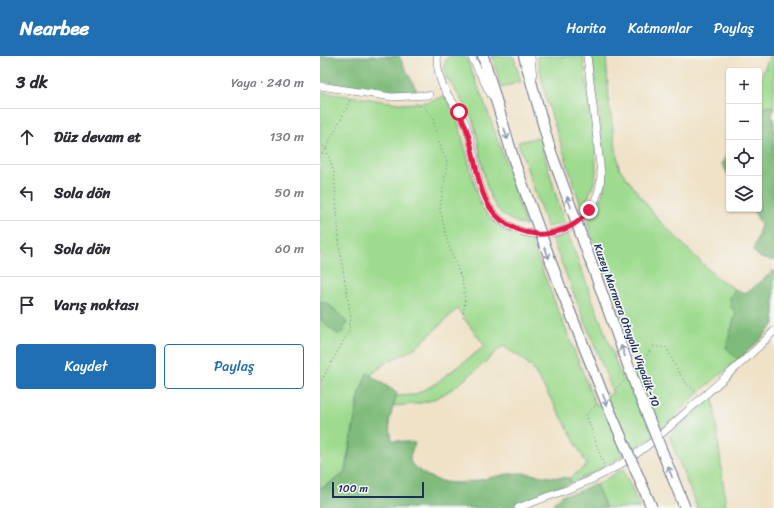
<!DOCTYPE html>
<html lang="tr">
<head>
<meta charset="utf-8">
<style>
  :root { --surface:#fff; --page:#f2f2f3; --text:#2b2b33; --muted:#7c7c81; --line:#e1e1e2; --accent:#1f6fb2 }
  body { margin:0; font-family:Sriracha,sans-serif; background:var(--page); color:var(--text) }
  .controls { position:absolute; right:12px; top:12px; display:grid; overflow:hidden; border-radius:4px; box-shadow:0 1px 3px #0004 }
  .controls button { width:36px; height:36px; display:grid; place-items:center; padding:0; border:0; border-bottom:1px solid var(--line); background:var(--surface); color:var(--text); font:20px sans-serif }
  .scale { position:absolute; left:12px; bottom:10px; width:92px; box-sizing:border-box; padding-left:4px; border:2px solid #1b2f5e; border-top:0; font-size:11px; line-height:14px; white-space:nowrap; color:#1b2f5e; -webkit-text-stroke:3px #f6f6f2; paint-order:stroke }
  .stop { position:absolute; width:12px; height:12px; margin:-9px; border:3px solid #e11d48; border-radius:50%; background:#fff }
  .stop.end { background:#e11d48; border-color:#fff; box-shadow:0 1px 4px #0008 }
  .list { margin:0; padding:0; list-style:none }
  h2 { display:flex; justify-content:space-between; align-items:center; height:52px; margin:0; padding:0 16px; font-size:17px }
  h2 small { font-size:13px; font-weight:400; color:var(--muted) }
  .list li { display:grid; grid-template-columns:26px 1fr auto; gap:12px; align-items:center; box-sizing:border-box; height:56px; padding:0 16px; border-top:1px solid var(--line) }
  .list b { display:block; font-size:15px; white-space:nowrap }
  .list em { font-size:13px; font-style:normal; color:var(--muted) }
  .actions { display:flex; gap:8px; padding:12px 16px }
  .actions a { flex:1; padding:9px 0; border:1px solid var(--accent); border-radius:4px; text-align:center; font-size:14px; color:var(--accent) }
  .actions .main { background:var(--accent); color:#fff }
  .icon { flex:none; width:22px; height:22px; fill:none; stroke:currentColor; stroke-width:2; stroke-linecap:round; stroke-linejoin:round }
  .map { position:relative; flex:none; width:454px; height:452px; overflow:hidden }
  header { display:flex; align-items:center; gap:24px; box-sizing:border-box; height:56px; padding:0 20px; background:var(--accent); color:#fff }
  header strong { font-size:19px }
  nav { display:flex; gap:22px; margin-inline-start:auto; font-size:14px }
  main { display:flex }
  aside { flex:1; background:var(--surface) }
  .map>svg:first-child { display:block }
  .green { fill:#9fdb8f; stroke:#5d8576 }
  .forest { fill:#7fbb7a; stroke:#4d756c }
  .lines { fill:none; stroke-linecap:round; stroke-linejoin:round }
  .minor-casing { stroke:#656e83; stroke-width:8 }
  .highway-casing { stroke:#656e83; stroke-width:12 }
  .path { stroke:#656e83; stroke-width:1; stroke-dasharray:1 3; stroke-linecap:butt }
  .minor { stroke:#fff; stroke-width:7 }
  .highway { stroke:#fff; stroke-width:10 }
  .highway-bridge-casing { stroke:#656e83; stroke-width:12; stroke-linecap:butt }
  .highway-bridge { stroke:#fff; stroke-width:10 }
  .oneway { stroke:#8d97ae }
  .route { stroke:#e11d48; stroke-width:5 }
  .labels { text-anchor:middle; stroke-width:3.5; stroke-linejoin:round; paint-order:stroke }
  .street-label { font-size:11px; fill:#1b2f5e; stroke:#f6f6f2 }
</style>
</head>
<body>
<header>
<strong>Nearbee</strong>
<nav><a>Harita</a><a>Katmanlar</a><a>Paylaş</a></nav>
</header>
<main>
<aside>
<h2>3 dk<small>Yaya · 240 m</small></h2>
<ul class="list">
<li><svg class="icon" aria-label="ahead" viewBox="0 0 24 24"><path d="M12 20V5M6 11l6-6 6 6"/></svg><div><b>Düz devam et</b></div><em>130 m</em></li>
<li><svg class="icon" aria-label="left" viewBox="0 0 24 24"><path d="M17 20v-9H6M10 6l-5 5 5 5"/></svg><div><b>Sola dön</b></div><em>50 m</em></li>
<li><svg class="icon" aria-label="left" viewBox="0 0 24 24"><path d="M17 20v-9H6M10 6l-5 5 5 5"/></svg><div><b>Sola dön</b></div><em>60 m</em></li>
<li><svg class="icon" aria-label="arrive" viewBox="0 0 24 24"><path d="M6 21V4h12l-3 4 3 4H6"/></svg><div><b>Varış noktası</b></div></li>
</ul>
<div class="actions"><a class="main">Kaydet</a><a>Paylaş</a></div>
</aside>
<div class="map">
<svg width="454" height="452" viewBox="0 0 454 452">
  <rect width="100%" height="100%" fill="#f6f6f2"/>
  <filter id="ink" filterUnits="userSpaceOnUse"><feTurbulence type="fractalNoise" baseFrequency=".025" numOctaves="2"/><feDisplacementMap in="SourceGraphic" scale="8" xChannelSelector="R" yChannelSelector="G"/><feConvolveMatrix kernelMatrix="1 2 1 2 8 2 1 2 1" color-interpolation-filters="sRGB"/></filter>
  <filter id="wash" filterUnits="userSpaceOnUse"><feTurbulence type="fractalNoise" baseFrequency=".012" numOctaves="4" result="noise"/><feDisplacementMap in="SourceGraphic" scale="16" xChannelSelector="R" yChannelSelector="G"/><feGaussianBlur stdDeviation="0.9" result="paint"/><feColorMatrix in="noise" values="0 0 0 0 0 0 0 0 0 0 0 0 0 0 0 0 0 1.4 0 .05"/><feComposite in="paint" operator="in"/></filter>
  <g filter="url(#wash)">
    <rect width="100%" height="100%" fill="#efe2c7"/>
    <g class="green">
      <path d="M129 0H143L147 4C170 58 189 114 206 170 198 167 189 164 182 158 161 138 162 92 153 65 149 53 135 35 128 23H126C124 14 122 7 129 0Z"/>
      <polygon points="172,0 193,0 201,26 181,31"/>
      <polygon points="217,0 263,0 275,87 276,115 275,124 267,144 262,153 226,42"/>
      <path d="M272 0H286L289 48 299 112 337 162 396 221 415 233 410 242 416 257 406 292 418 304 378 337 343 372 312 395 280 413 251 427 250 422 267 409 244 365 213 313 203 303 183 290C162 308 136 335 109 345 98 348 85 349 73 350L76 340 94 339 115 328 165 290 137 253 98 290 84 298 68 305 51 319 47 317 40 336 24 418 4 431 0 432V36L85 48 107 46 125 40 137 62 160 149 162 145 168 157 167 159C180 171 192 179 210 183L276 350 293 336 232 183 248 178 303 325 320 311 267 166 274 159 273 156C282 145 285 132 286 117Z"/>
      <polygon points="449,0 454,0 454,51 439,49 439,28"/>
      <polygon points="219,81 244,166 236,169 227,171 198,86"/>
      <polygon points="393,340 406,452 377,452 350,382 350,379"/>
      <polygon points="303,413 320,452 286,452 276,429"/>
    </g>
    <g class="forest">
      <path d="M0 0H79L97 35C65 40 31 30 0 25Z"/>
      <polygon points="439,49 454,51 452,60 454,62 454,205 441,202 433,195 441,169 433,153 439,153"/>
      <polygon points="409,93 409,120 402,108"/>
      <polygon points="454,214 454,268 441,283 418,304 406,292 416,257 411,251 410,241 415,233 424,237 432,233"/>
      <path d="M0 245 9 248 27 266 22 277 17 278C0 264 0 267 0 245Z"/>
      <path d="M47 317 77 337 69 366 72 384 95 387C89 401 86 406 100 415 135 440 164 418 201 417 210 417 220 420 229 421 236 422 243 421 250 422L251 427 187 452H0V432L4 431 25 417 40 336Z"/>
      <polygon points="271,429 276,429 286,452 236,452 233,447 242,439 258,436"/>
    </g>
  </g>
  <g filter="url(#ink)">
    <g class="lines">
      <defs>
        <g id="minor">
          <path d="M117 0C117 13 120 27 127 38 134 48 142 58 146 69 156 95 155 134 172 155 209 200 281 176 281 117L267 0"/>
          <polyline points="151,0 171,39"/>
          <polyline points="211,0 213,22"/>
          <polyline points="0,30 72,41 109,39"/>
          <path d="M198 452C227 440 257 432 285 417 323 398 352 368 383 341 407 319 432 299 454 275"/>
        </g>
        <g id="highway">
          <polyline points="163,0 195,108"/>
          <polyline points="204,0 230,93"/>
        </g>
      </defs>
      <use href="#minor" class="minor-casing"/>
      <use href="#highway" class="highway-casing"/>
      <g class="path">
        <polyline points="96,47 105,52 112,60 118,85 127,106 120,153 128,188 142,224 145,242 143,261"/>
        <polyline points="0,87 6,92 32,42"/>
        <polyline points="0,101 6,92 14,117 20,195 31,262 29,275 0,327"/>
        <path d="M318 313 333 290 347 292C356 311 359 324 377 336"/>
        <polyline points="291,337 305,324"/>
        <polyline points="278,348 266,358 284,410"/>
      </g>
      <use href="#minor" class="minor"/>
      <use href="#highway" class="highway"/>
      <defs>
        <g id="highway-bridge">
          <polyline points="230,93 316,331 365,452"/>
          <polyline points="195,108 241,233 286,346 332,452"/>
        </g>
      </defs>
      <use href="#highway-bridge" class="highway-bridge-casing"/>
      <use href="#highway-bridge" class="highway-bridge"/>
    </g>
    <defs><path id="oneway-shaft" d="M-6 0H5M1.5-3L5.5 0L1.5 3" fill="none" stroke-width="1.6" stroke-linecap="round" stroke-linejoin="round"/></defs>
    <g class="oneway">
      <use href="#oneway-shaft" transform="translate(186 78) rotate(73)"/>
      <use href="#oneway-shaft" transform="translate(249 146) rotate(-110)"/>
      <use href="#oneway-shaft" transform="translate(227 197) rotate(70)"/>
      <use href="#oneway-shaft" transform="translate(303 295) rotate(-110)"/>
      <use href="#oneway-shaft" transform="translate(285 344) rotate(68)"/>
      <use href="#oneway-shaft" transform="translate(350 416) rotate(-112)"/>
    </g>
  </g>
  <g class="lines" filter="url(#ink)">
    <path class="route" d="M139 56C165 103 145 167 216 178 222 179 226 178 231 177 249 173 258 168 269 154"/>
  </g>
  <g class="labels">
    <g class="street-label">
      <text transform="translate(307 269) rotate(70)" y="4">Kuzey Marmara Otoyolu Viyadük-10</text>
    </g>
  </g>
</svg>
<div class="controls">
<button>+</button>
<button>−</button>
<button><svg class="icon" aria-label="locate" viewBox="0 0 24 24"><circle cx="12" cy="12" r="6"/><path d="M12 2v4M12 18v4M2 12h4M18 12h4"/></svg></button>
<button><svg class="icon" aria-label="layers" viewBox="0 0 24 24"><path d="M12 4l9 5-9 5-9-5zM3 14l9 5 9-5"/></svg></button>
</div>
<div class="scale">100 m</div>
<div class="stop" style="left:139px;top:56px"></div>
<div class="stop end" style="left:269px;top:154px"></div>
</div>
</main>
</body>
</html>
